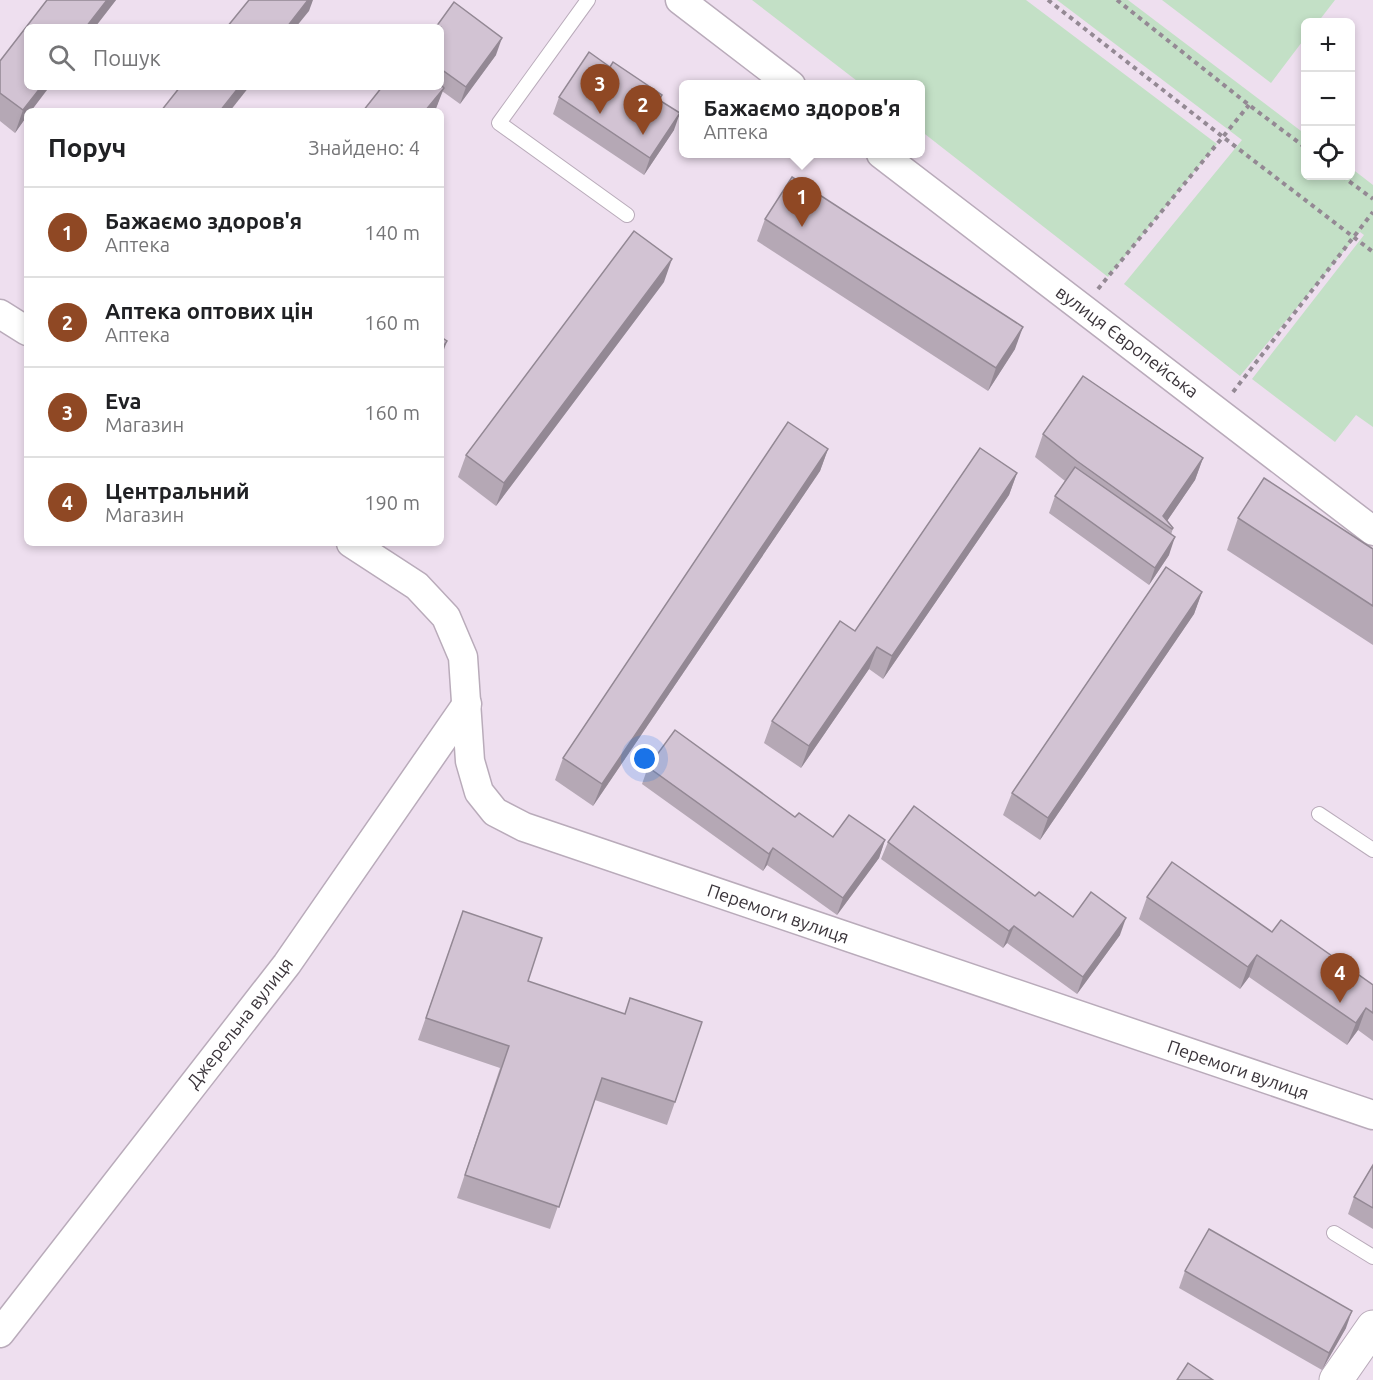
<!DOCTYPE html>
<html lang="uk">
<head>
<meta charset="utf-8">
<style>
  :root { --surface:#fff; --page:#f6f6f6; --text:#202124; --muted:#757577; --line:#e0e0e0; --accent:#8f4824 }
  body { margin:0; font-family:Ubuntu,sans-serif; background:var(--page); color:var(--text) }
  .controls { position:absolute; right:18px; top:18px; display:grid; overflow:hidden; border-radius:9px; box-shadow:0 3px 9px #0003 }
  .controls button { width:54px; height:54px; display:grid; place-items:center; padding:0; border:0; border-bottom:2px solid var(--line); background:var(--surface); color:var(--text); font:30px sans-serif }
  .you { position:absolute; left:645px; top:759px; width:21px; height:21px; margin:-15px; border:4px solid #fff; border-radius:50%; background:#1a73e8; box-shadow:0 0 0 9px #1a73e833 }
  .badge { display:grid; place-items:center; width:39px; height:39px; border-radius:50%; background:var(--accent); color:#fff; font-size:20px; font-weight:700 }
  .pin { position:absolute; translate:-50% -50px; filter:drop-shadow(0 2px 3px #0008) }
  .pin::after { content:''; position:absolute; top:32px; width:21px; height:18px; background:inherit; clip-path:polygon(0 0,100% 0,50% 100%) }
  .popup { position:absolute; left:679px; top:80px; width:246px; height:78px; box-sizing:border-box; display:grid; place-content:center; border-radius:9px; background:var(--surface); filter:drop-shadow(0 2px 4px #0005); font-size:20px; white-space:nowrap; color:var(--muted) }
  .popup b { font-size:22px; color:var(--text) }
  .popup::after { content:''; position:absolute; left:50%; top:100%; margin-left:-12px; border:12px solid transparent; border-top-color:var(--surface) }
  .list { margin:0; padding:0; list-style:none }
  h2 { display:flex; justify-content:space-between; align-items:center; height:78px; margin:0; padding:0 24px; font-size:26px }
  h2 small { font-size:20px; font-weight:400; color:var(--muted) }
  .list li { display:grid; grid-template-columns:39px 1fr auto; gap:18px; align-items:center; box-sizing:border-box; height:90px; padding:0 24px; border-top:2px solid var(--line) }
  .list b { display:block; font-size:22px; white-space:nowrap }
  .list p { margin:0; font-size:20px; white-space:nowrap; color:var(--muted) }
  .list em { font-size:20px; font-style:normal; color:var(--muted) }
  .icon { flex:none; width:33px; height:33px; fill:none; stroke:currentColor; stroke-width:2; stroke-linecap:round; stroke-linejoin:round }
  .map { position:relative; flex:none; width:1373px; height:1380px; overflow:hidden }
  .search { position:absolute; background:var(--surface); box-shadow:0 3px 9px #0003; left:24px; top:24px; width:420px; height:66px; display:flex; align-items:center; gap:15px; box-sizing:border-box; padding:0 21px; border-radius:9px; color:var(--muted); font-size:22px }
  .panel { position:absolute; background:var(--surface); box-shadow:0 3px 9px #0003; left:24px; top:108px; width:420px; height:438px; border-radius:9px }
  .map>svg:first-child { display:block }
  .green { fill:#c3e0c6 }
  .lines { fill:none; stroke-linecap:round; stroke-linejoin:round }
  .lane-casing { stroke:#b9abba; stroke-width:16 }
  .street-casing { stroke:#b9abba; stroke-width:31 }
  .secondary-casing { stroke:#b9abba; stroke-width:35 }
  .path { stroke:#948994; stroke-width:4; stroke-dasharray:4.5 4.5; stroke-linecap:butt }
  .lane { stroke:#fff; stroke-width:14 }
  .street { stroke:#fff; stroke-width:28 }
  .secondary { stroke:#fff; stroke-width:33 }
  .wall { fill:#b5a8b5 }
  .shaded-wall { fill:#938894 }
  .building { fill:#d2c3d3; stroke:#938894; stroke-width:1.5 }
  .labels { text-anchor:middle; stroke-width:4.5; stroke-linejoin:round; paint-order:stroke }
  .street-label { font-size:18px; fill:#3a343a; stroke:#fff }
</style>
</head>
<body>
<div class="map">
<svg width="1373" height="1380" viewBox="0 0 1373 1380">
  <rect width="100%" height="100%" fill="#eedfef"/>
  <g class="green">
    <polygon points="752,0 1026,0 1217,144 1108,277 921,131 920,85 861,84"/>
    <polygon points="1057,0 1128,0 1305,134 1306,176 1350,176 1351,168 1373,185 1373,427 1356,415 1335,442 1252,379 1364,235 1360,232 1240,376 1124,284 1242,140"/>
    <polygon points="1162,0 1335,0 1318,22 1306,22 1305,38 1271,83"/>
  </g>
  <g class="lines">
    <defs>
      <g id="lane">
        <polyline points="588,0 499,123 627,215"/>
        <polyline points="1319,814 1373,850"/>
        <polyline points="1334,1233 1373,1257"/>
      </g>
      <g id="street">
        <polyline points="680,0 791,85"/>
        <polyline points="881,154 1373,531"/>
        <polyline points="0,314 27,331"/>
        <polyline points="351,543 417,586 446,617 463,657 470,761 479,792 495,812 524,827 1373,1115"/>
        <polyline points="0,1333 287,964 467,704"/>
      </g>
      <polyline id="secondary" points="1336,1380 1373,1327"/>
    </defs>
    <use href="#lane" class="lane-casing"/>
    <use href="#street" class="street-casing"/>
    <use href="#secondary" class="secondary-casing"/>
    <g class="path">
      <polyline points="1048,0 1223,137 1373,252"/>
      <polyline points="1117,0 1249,105 1306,148"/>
      <polyline points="1342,176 1373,199"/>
      <polyline points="1098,289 1249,105"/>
      <polyline points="1233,392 1373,212"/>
    </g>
    <use href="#lane" class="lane"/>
    <use href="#street" class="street"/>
    <use href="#secondary" class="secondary"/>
  </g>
  <g class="wall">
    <polygon points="47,0 116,0 31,111 27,111 27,116 15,133 0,121 0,61"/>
    <polygon points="441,27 496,55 460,104 442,91 435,111 363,111 441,87"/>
    <polygon points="610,67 662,95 660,100 674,130 644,175 553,114 559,97"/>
    <polygon points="765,219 1015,349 988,391 757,241"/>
    <polygon points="664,282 496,506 458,477 466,455"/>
    <polygon points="1043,434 1203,458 1195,480 1167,521 1173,528 1171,535 1169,555 1149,585 1049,513 1055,496 1065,481 1035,457"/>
    <polygon points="828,449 820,471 593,806 555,780 563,758"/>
    <polygon points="1017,473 1009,495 883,679 869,669 801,768 764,743 772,721 855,631"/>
    <polygon points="1238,518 1373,549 1373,645 1227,550"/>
    <polygon points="1202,592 1194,614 1040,840 1003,815 1012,793"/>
    <polygon points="648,767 795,817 833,837 885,840 879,858 837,915 767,865 763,871 642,784"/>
    <polygon points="888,842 1035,896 1073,917 1120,935 1077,994 1007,943 1003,948 881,859"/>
    <polygon points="1147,897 1272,932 1373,985 1373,1041 1358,1030 1347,1045 1249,977 1240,989 1139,919"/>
    <polygon points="463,911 528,981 675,1102 667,1125 595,1100 550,1229 457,1198 500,1068 418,1040"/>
    <polygon points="1373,1165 1373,1229 1348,1214 1354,1197"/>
    <polygon points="1185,1271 1346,1328 1322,1370 1179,1288"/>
  </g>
  <g class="shaded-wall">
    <polygon points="107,0 116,0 95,27 86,27"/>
    <polygon points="308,0 313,0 309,11 296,27 287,27"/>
    <polygon points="502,38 496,55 460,104 466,87"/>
    <polygon points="41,87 49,87 31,111 27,111 27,116 15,133 23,110"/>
    <polygon points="239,87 249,87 230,111 220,111"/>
    <polygon points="444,88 435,111 425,111"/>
    <polygon points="680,113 674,130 644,175 650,158"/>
    <polygon points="672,259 664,282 496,506 504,483"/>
    <polygon points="1023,327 1015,349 988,391 996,368"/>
    <polygon points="447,341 441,358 441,350"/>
    <polygon points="828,449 820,471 593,806 602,784"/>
    <polygon points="1203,458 1195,480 1165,524 1163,516"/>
    <polygon points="1017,473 1009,495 883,679 892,656"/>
    <polygon points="1175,537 1169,555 1149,585 1155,568"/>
    <polygon points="1202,592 1194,614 1040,840 1048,818"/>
    <polygon points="877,647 869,669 801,768 809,746"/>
    <polygon points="885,840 879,858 837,915 843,898"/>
    <polygon points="773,848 767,865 763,871 769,854"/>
    <polygon points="1126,918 1120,935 1077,994 1083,977"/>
    <polygon points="1014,926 1007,943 1003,948 1009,931"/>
    <polygon points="1257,955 1249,977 1240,989 1248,967"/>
    <polygon points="1366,1008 1358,1030 1347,1045 1356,1023"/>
    <polygon points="1352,1311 1346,1328 1322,1370 1329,1353"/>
  </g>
  <g class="building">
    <polygon points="47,0 107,0 86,27 27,27 27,87 41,87 23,110 0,93 0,61"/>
    <polygon points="249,0 308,0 287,27 227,27"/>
    <polygon points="454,2 502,38 466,87 441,69 441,27 436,27"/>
    <polygon points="589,52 610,67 613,62 662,95 659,100 680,113 650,158 559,97"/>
    <polygon points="441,85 444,88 425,111 363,111 382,87 441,87"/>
    <polygon points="180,87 239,87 220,111 161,111"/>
    <polygon points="792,177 1023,327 996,368 765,219"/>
    <polygon points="634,231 672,259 504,483 466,455"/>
    <polygon points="441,337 447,341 441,350"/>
    <polygon points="1083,376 1203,458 1163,516 1173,528 1172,529 1077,461 1043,434"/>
    <polygon points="788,422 828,449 602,784 563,758"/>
    <polygon points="980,448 1017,473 892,656 877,647 809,746 772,721 840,621 855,631"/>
    <polygon points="1075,467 1175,537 1155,568 1055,496"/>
    <polygon points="1264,478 1373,549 1373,606 1238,518"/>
    <polygon points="1166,567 1202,592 1048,818 1012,793"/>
    <polygon points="675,730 795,817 799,813 833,837 849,815 885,840 843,898 773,848 769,854 648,767"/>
    <polygon points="914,806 1035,896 1039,892 1073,917 1091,892 1126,918 1083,977 1014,926 1009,931 888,842"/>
    <polygon points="1172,862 1272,932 1281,920 1373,985 1373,1013 1366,1008 1356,1023 1257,955 1248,967 1147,897"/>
    <polygon points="463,911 542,938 528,981 625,1014 630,998 702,1022 675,1102 602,1078 559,1207 465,1175 509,1046 426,1018"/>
    <polygon points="1373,1165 1373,1208 1354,1197"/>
    <polygon points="1209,1229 1352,1311 1329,1353 1185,1271"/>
    <polygon points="1188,1363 1213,1380 1177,1380"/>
  </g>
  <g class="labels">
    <g class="street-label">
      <text transform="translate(1127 342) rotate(37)" y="6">вулиця Європейська</text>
      <text transform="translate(778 914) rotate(19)" y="6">Перемоги вулиця</text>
      <text transform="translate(240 1023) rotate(-52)" y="6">Джерельна вулиця</text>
      <text transform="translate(1238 1070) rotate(19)" y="6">Перемоги вулиця</text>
    </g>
  </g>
</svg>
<div class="controls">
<button>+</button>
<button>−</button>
<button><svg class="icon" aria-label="locate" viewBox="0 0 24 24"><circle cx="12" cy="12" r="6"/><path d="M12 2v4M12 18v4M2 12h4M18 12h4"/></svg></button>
</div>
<div class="you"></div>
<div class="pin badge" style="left:802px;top:227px">1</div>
<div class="popup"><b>Бажаємо здоров'я</b>Аптека</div>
<div class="pin badge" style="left:643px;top:135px">2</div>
<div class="pin badge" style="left:600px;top:114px">3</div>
<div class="pin badge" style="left:1340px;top:1003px">4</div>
<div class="search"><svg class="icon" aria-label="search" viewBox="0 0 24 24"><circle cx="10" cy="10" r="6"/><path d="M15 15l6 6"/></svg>Пошук</div>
<section class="panel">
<h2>Поруч<small>Знайдено: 4</small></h2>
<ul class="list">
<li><span class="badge">1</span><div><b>Бажаємо здоров'я</b><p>Аптека</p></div><em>140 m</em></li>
<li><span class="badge">2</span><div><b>Аптека оптових цін</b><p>Аптека</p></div><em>160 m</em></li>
<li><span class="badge">3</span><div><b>Eva</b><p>Магазин</p></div><em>160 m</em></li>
<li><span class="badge">4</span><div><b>Центральний</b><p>Магазин</p></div><em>190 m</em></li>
</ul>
</section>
</div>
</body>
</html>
